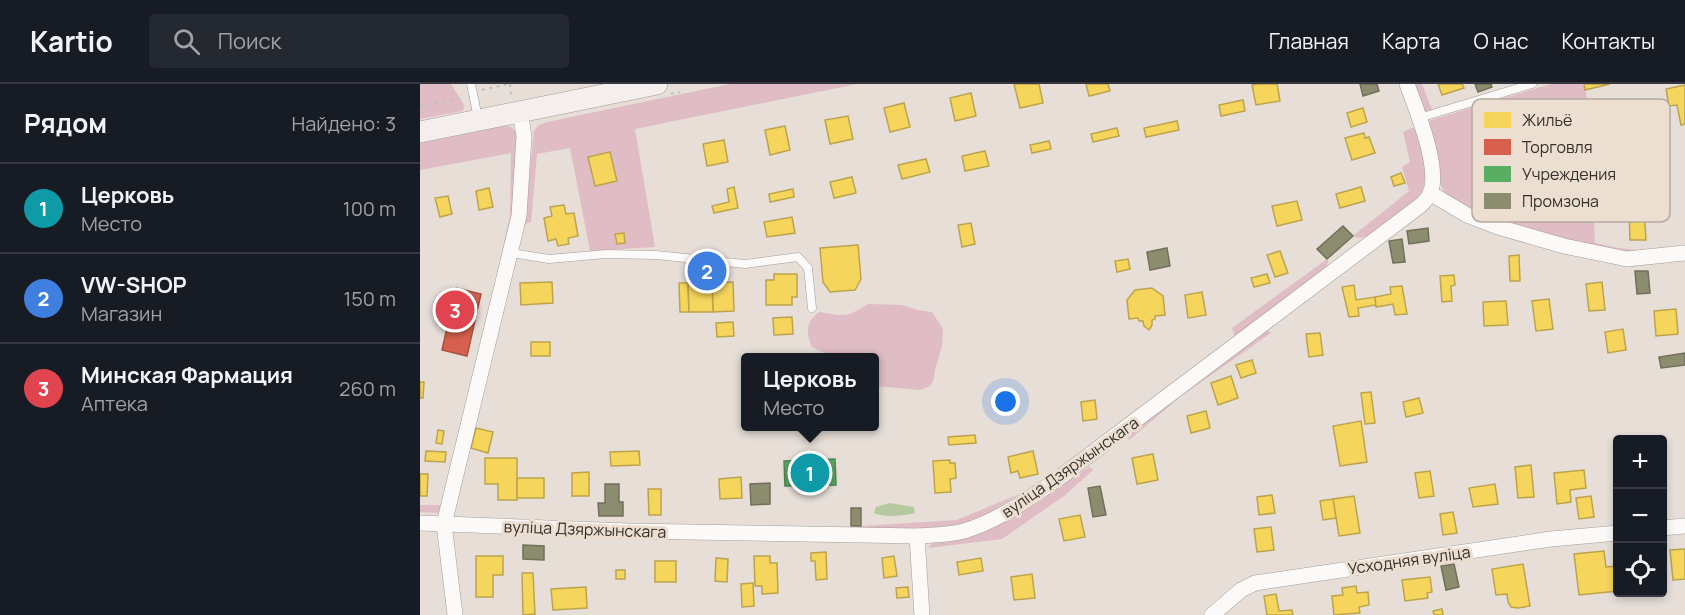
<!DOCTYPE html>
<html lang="ru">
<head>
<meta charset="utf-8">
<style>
  :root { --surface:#171b24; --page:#242831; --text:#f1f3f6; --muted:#9ea1a6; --line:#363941; --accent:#746d67 }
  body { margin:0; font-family:Manrope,sans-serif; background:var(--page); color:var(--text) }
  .controls { position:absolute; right:18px; bottom:18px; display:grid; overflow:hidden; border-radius:6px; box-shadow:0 3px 9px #0003 }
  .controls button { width:54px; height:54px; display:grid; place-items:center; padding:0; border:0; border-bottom:2px solid var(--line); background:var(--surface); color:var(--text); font:30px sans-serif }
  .you { position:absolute; left:586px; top:318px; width:21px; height:21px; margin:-15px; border:4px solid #fff; border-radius:50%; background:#1a73e8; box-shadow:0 0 0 9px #1a73e833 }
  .badge { display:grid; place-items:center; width:39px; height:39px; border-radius:50%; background:var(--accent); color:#fff; font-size:20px; font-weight:700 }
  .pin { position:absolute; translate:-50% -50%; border:3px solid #fff; box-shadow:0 2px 6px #0006 }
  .popup { position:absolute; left:321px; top:269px; width:138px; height:78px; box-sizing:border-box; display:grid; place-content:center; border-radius:6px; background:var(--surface); filter:drop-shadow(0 2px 4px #0005); font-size:20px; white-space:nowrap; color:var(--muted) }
  .popup b { font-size:22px; color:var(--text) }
  .popup::after { content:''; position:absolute; left:50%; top:100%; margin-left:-12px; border:12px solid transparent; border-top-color:var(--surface) }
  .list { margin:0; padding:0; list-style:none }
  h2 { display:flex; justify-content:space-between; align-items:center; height:78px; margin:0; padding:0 24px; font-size:26px }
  h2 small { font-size:20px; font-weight:400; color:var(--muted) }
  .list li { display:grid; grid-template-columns:39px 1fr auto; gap:18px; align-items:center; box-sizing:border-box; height:90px; padding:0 24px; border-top:2px solid var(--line) }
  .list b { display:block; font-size:22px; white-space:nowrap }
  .list p { margin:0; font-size:20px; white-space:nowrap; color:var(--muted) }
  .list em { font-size:20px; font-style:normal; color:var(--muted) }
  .icon { flex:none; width:33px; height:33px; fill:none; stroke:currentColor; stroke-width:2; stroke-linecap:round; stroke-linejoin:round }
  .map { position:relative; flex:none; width:1265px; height:531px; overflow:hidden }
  header { display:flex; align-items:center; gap:36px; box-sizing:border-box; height:84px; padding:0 30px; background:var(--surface); border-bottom:2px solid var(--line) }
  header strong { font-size:28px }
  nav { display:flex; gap:33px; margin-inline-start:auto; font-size:21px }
  .search { width:420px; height:54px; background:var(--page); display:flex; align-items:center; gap:15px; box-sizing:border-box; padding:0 21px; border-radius:6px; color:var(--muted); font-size:22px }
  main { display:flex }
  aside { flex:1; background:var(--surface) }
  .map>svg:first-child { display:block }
  .green { fill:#e0bcc5 }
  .water { fill:#b5c8a0 }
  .homes { fill:#f6d55c; stroke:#bca44d; stroke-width:1.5 }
  .shops { fill:#d6604d; stroke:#a65243; stroke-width:1.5 }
  .public { fill:#5aae61; stroke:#4f8851; stroke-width:1.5 }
  .industry { fill:#8c8c6e; stroke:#72705a; stroke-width:1.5 }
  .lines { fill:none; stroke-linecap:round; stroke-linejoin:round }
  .lane-casing { stroke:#a39d98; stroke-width:9 }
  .street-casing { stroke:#a39d98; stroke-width:16 }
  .secondary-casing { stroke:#a39d98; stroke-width:22 }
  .path { stroke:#c2c0bd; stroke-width:2; stroke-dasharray:3 4.5; stroke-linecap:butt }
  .lane { stroke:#fbfaf9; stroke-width:8 }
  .street { stroke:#fbfaf9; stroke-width:15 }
  .secondary { stroke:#f4eeec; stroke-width:21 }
  .labels { text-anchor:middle; stroke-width:6; stroke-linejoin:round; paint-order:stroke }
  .street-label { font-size:16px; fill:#36302b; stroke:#ecded1 }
  .key { fill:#ecded1; stroke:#b5aa9f; stroke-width:1.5 }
  .key-label { font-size:16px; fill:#36302b }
</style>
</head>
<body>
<header>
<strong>Kartio</strong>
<div class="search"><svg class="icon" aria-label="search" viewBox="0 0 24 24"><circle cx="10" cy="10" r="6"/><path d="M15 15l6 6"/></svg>Поиск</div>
<nav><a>Главная</a><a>Карта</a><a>О нас</a><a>Контакты</a></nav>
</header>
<main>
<aside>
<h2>Рядом<small>Найдено: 3</small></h2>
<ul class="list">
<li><span class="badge" style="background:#0f9aa8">1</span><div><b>Церковь</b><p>Место</p></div><em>100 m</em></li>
<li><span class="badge" style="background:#3f7fe0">2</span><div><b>VW-SHOP</b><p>Магазин</p></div><em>150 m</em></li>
<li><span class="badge" style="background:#e0444e">3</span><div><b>Минская Фармация</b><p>Аптека</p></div><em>260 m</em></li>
</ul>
</aside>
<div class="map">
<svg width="1265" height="531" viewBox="0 0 1265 531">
  <rect width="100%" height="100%" fill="#e6ded7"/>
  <g class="green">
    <polygon points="0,0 31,0 44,21 43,27 0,35"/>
    <polygon points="310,0 437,0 215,45 235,163 170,167 150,64 117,70 111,138 104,140 114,47 119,41 127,38"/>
    <polygon points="992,0 1002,0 1012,26 1006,29 1003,27"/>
    <polygon points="1131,0 1164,0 1183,88 1172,90 1175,159 1198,164 1225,167 1209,170 1149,158 1054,129 1031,114 1024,108 1021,101 1016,64 1008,37"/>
    <path d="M84 42C91 42 94 44 97 50L98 83 88 167 86 171 80 176 90 132 91 69 0 86V59Z"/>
    <path d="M992 44 996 45C1002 67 1013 95 997 116L952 150C945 154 940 155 933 152L989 107 982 83 990 78 983 48Z"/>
    <polygon points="907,175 908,178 906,185 819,252 814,251 812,244"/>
    <path d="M448 220 482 221 497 226 512 228 523 245 522 262 515 286 513 297 510 302 500 306 455 302 454 274 406 273 404 269 392 263C386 248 385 239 399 228 423 232 427 234 448 220Z"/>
    <polygon points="846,245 851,249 761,312 708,357 709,351 713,345"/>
    <polygon points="669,383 673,386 644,412 582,455 508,464 513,458 592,434"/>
    <polygon points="599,410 558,436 523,445 442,447 442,442 537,436"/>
    <polygon points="0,421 21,421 20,429 0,428"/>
  </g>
  <g class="water">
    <path d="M1119 40C1133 42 1162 45 1168 60 1170 64 1171 69 1171 73 1172 81 1167 89 1161 92 1158 95 1152 95 1148 97 1128 103 1097 107 1087 83 1084 74 1086 65 1087 56L1099 47Z"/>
    <path d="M470 419 494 423 495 429C481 432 467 434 454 429L456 423Z"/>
  </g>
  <g class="homes">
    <polygon points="594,0 619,0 623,19 600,24"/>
    <polygon points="666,0 688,0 690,7 669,12"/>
    <polygon points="838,0 857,0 860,17 836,21 832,1"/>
    <polygon points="1018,0 1042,0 1044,4 1022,11"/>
    <polygon points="1164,0 1190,0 1165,6"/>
    <polygon points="1265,1 1265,40 1261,41 1257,21 1249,22 1246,5"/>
    <polygon points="551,9 556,32 535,37 530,14"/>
    <polygon points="823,16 825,27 801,32 799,21"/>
    <polygon points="484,19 490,43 470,48 464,24"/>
    <polygon points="943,24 947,38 931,43 927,29"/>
    <polygon points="428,32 433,55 410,60 405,36"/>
    <polygon points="757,37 759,46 726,53 724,44"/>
    <polygon points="365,42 370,66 350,71 345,46"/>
    <polygon points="697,44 699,52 673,58 671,50"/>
    <polygon points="944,49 945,54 949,53 955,69 932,76 925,54"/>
    <polygon points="304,56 308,78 287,82 283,60"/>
    <polygon points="629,57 631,65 612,69 610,61"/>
    <polygon points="565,67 569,82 545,87 542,72"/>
    <polygon points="190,68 197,97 175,102 168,73"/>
    <polygon points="506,75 510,88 482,95 478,81"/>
    <polygon points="981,89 985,99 974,102 971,93"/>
    <polygon points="1237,91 1239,115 1227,116 1224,92"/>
    <polygon points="432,93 436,109 414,114 410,98"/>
    <polygon points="314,103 318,124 294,129 292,122 309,118 307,105"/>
    <polygon points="941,103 945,117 920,124 916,110"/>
    <polygon points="69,104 73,123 59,126 56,107"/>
    <polygon points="373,105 374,113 350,118 349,110"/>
    <polygon points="28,112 32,130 20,133 15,114"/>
    <polygon points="877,117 882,136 857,142 852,122"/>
    <polygon points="144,121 146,130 154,129 158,152 148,154 149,160 138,162 136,155 128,157 124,134 132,132 130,123"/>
    <polygon points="1209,126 1224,126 1226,156 1210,156"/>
    <polygon points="372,133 375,149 347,153 344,138"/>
    <polygon points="551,139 555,160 542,163 538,141"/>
    <polygon points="204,149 205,159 197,160 195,150"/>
    <polygon points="438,161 441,195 435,206 410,208 403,198 400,164"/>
    <polygon points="860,167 868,189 855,193 847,171"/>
    <polygon points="1099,171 1100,197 1090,197 1089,172"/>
    <polygon points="708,175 710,185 697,188 695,177"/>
    <polygon points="354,190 377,190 377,213 372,213 372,221 346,221 346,196 354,196"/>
    <polygon points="847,190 850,199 834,203 831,194"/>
    <polygon points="1034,191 1035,201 1031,202 1032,217 1022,218 1020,192"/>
    <polygon points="132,198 133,219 101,221 100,199"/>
    <polygon points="313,198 314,227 293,228 292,199"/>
    <polygon points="1182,198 1185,226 1169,227 1166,200"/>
    <polygon points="259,199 268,199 269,228 260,228"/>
    <polygon points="268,199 292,199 293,228 269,228"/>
    <polygon points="934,201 936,216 955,213 956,221 938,224 939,232 929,233 922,203"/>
    <polygon points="982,202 987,230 975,231 973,220 956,223 955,213 971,210 970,203"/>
    <polygon points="732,204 743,212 745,231 735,232 735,235 732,236 732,241 729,246 724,242 723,237 719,237 718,234 709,235 707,216 715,206"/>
    <polygon points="782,208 786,231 768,234 765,211"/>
    <polygon points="1129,215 1133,245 1116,247 1112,217"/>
    <polygon points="1086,217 1088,241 1064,242 1063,218"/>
    <polygon points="1256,225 1258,250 1236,252 1234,227"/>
    <polygon points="372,233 373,250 354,251 353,234"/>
    <polygon points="313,238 314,252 297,253 296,239"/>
    <polygon points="1203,245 1206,266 1188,269 1185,248"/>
    <polygon points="900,249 903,271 889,273 886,250"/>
    <rect x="111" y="258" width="19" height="14"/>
    <polygon points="832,276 836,289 821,294 816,281"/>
    <polygon points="811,292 818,314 798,321 791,299"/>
    <polygon points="0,298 4,298 3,314 0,314"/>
    <polygon points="951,308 955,339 945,340 941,309"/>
    <polygon points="999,314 1003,329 986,333 983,318"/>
    <polygon points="675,316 677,335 663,337 661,318"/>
    <polygon points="786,327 790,344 771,349 767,332"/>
    <polygon points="941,337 947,378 920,382 913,342"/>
    <polygon points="56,344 73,348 68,369 51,364"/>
    <polygon points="18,346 24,347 22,360 16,359"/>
    <polygon points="555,351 556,359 529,361 528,353"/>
    <polygon points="6,367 26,368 25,378 5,377"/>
    <polygon points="219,367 220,381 191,382 190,368"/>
    <polygon points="613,367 618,390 600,394 598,387 591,389 588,373"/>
    <polygon points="733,370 738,396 717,400 712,374"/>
    <polygon points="65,374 97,374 97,416 78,416 78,400 65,400"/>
    <polygon points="530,376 530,379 535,379 536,394 530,395 531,408 515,409 513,377"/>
    <polygon points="1111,381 1114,413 1098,414 1095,383"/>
    <polygon points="1164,386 1166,404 1150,406 1151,418 1137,420 1134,389"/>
    <polygon points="1010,387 1014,412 999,414 995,389"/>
    <polygon points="169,388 169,412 152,412 152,389"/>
    <polygon points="0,390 8,390 7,412 0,412"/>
    <polygon points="321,393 322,414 300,415 299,395"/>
    <rect x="97" y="394" width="27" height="20"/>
    <polygon points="1075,400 1078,420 1053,423 1049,404"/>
    <polygon points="228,405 241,405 241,431 229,431"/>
    <polygon points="852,411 855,429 839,431 837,413"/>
    <polygon points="934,412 940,449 919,452 913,415"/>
    <polygon points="1171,412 1174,433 1159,435 1156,414"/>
    <polygon points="913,415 916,434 903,436 900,417"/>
    <polygon points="1033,428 1037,449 1023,451 1020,430"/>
    <polygon points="660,431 665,453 644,457 639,435"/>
    <polygon points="851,443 854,466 837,468 834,445"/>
    <polygon points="1265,465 1265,495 1253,496 1250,466"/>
    <polygon points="1184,467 1186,483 1198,482 1198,507 1159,511 1154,470"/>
    <polygon points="406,468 407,495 396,496 395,477 391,477 391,469"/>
    <polygon points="56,472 83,472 83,491 73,491 73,513 56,513"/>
    <polygon points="334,472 350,472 350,479 357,479 358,509 342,510 342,502 335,502"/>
    <polygon points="474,472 477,492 464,494 462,474"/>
    <polygon points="296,474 308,475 307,498 295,497"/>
    <polygon points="561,474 563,487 539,491 537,478"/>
    <rect x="235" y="477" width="21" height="21"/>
    <polygon points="1103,480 1110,522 1098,524 1091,523 1088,518 1087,510 1076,511 1072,485"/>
    <rect x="196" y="486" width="9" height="9"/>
    <polygon points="102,489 113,489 115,530 103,531"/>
    <polygon points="612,490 615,514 594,516 591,493"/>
    <polygon points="1010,493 1012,508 1007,509 1008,514 985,517 982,496"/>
    <polygon points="333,499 334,522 322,523 321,500"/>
    <polygon points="936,502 937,509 948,508 949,521 939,523 940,529 914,531 912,512 923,511 922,504"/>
    <polygon points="166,503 167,524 133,526 131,505"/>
    <polygon points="488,503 489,513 477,514 476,504"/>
    <polygon points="856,510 859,527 872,526 873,531 847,531 844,512"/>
    <polygon points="1022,525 1023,531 1014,531 1013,527"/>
  </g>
  <polygon class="shops" points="36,204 61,210 47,272 22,266"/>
  <polygon class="public" points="415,375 416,401 365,402 364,377"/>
  <g class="industry">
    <polygon points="940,0 957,0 959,7 943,12"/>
    <polygon points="1055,0 1071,0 1072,3 1058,8"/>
    <polygon points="923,142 933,152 907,175 897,165"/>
    <polygon points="1008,144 1009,157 989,160 987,147"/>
    <polygon points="982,155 985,178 973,179 969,157"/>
    <polygon points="747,164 750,182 730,186 727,168"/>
    <polygon points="1215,187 1228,187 1230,209 1217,210"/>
    <polygon points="1265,269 1265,281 1241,284 1239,273"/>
    <polygon points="350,399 350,420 331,421 330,400"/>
    <polygon points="185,400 199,400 199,418 203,418 203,432 179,432 178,419 185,419"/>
    <polygon points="680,402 686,431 673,433 668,404"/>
    <rect x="431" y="424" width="10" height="18"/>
    <polygon points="103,461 124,462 124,476 103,475"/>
    <polygon points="1034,480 1039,503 1026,506 1021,482"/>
  </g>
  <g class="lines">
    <defs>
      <g id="lane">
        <polyline points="51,0 58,34"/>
        <polyline points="999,34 1112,0"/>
        <polyline points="91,169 129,175 186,170 236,171 325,180 378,173 388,184 392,224"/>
      </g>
      <g id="street">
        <polyline points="1010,109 1047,131 1078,143 1144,162 1207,175 1265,169"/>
        <path d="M0 439 208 447 497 452C513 451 529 451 544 447 578 437 606 416 635 397L1001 121C1004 118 1008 114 1010 110 1021 84 996 25 987 0"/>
        <polyline points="1242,444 1265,442"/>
        <polyline points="497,452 502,531"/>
        <polyline points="35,531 24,440 99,132 104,52 100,28"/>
        <polyline points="792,531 821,506 835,499 1131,455 1198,449"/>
      </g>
      <polyline id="secondary" points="0,48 237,0"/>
    </defs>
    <use href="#lane" class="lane-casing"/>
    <use href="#street" class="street-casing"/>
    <use href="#secondary" class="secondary-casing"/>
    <g class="path">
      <polyline points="90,0 91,12"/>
      <polyline points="62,6 88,0"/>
      <polyline points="251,10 260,8"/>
      <polyline points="0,22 43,14"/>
    </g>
    <use href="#lane" class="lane"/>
    <use href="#street" class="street"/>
    <use href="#secondary" class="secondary"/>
  </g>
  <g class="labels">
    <g class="street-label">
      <text transform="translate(650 383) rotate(-35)" y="6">вуліца Дзяржынскага</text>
      <text transform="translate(165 445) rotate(2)" y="6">вуліца Дзяржынскага</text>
      <text transform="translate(989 476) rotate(-8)" y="6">Усходняя вуліца</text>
    </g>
  </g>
  <rect x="1052" y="15" width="198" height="123" rx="9" class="key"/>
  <rect x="1064" y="28" width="27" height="16" fill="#f6d55c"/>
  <rect x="1064" y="55" width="27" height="16" fill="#d6604d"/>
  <rect x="1064" y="82" width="27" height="16" fill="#5aae61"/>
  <rect x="1064" y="109" width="27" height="16" fill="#8c8c6e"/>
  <g class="key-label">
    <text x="1102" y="42">Жильё</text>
    <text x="1102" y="69">Торговля</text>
    <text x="1102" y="96">Учреждения</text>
    <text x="1102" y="123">Промзона</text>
  </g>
</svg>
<div class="controls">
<button>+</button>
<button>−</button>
<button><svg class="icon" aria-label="locate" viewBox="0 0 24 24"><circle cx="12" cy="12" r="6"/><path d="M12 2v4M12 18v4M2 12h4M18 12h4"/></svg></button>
</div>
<div class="you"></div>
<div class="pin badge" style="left:390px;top:389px;background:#0f9aa8">1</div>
<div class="popup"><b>Церковь</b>Место</div>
<div class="pin badge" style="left:287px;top:187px;background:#3f7fe0">2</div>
<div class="pin badge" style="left:35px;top:226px;background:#e0444e">3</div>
</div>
</main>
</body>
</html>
